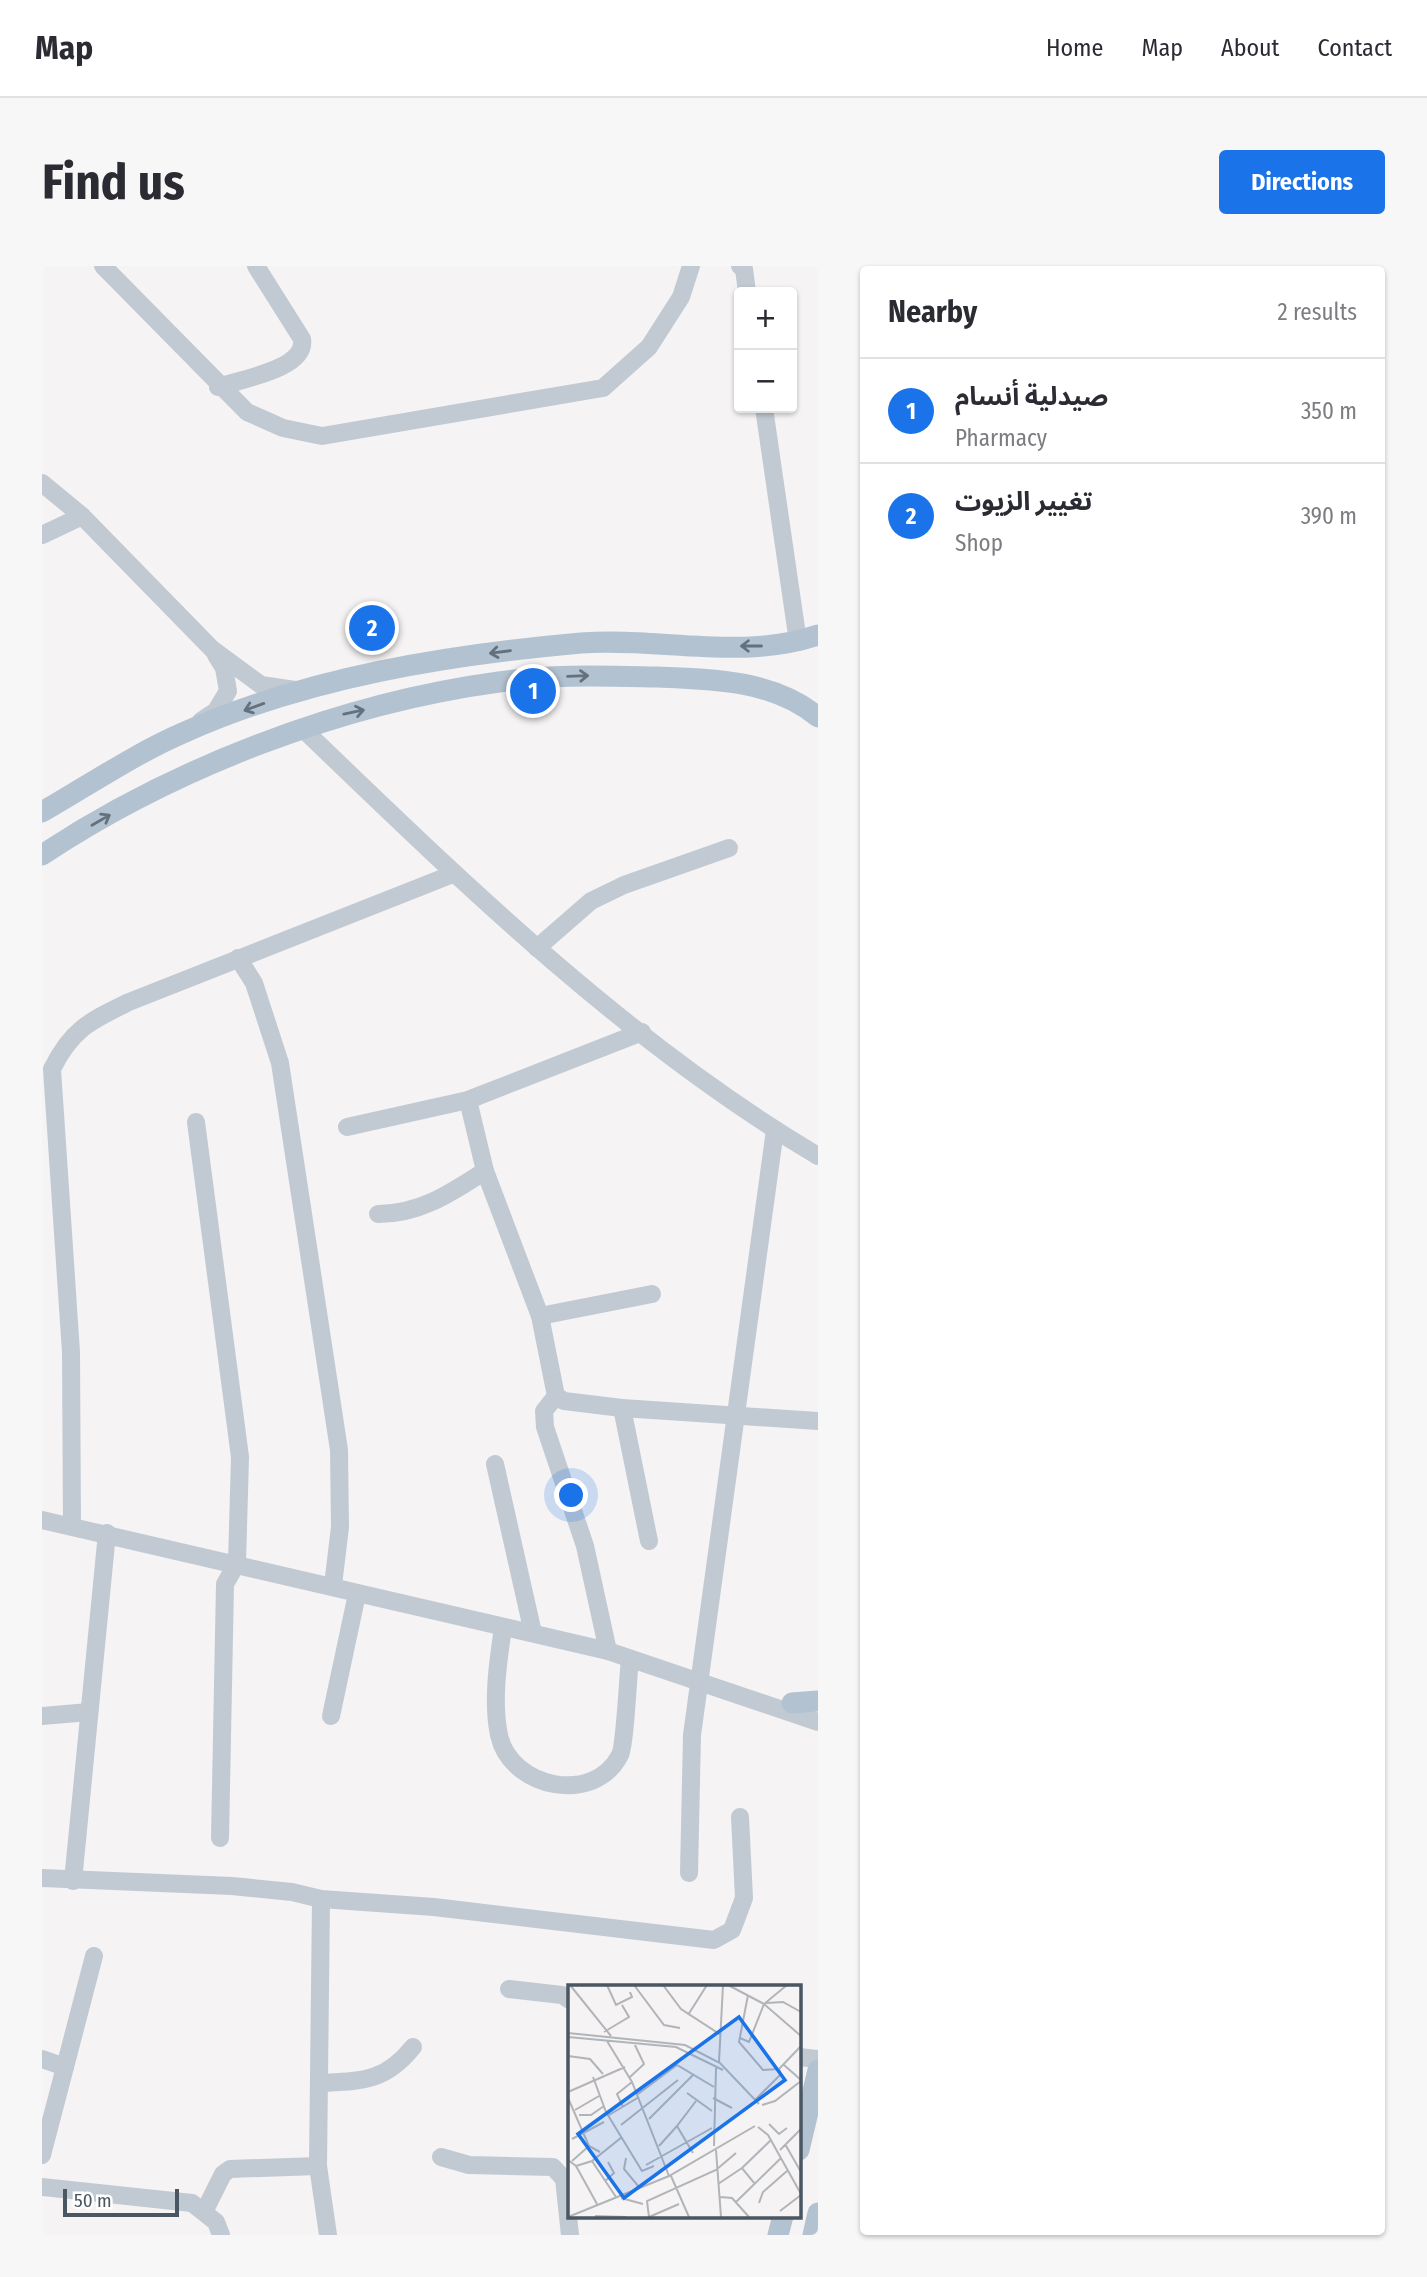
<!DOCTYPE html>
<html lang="en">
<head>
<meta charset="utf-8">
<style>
  :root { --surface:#fff; --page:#f7f7f7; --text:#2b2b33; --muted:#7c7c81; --line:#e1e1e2; --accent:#1a73e8 }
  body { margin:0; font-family:"Fira Sans Condensed","Noto Sans Arabic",sans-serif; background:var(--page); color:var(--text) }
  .controls { position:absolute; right:21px; top:21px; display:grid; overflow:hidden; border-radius:7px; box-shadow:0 2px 5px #0004 }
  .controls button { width:63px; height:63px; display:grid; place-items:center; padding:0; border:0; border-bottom:2px solid var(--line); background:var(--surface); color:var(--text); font:35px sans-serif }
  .scale { position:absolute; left:21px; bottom:18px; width:116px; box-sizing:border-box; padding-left:7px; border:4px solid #4a5661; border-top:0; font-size:19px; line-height:24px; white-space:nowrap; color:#4a5661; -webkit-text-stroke:5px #fff; paint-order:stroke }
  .you { position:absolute; left:530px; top:1230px; width:24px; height:24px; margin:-18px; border:5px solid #fff; border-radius:50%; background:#1a73e8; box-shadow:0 0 0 10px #1a73e833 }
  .badge { display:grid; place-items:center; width:46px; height:46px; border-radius:50%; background:var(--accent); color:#fff; font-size:23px; font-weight:700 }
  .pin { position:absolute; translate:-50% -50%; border:4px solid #fff; box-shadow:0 2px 7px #0006 }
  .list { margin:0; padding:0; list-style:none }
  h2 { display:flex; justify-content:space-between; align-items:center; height:91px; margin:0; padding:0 28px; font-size:30px }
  h2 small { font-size:23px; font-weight:400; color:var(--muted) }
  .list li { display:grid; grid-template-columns:46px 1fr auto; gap:21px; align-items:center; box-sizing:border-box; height:105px; padding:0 28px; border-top:2px solid var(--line) }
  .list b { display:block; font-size:26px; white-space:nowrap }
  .list p { margin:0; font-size:23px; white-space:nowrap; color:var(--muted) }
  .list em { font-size:23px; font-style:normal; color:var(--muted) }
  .map { position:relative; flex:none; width:776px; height:1969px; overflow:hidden; border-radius:7px }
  header { display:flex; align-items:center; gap:42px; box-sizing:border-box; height:98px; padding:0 35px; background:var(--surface); border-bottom:2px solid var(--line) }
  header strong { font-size:33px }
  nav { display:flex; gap:38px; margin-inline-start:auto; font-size:24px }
  .intro { display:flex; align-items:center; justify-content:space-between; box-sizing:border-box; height:168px; padding:0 42px }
  h1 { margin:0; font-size:49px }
  .button { padding:18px 32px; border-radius:7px; background:var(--accent); color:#fff; font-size:24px; font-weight:700 }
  main { display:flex; gap:42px; padding:0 42px }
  aside { flex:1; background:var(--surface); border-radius:7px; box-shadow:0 2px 5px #0004 }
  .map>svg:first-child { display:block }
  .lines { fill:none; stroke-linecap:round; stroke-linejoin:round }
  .minor { stroke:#c1cad2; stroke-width:18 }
  .major { stroke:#b3c2d1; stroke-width:21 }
  .oneway { stroke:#64717d }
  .inset-road { fill:none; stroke:#b1b4b9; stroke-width:2 }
  .view { fill:#1a73e8; fill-opacity:0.15; stroke:#1a73e8; stroke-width:3.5 }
  .inset-edge { fill:none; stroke:#4a5661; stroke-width:3.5 }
</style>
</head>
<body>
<header>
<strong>Map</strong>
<nav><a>Home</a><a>Map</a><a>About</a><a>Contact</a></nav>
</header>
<div class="intro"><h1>Find us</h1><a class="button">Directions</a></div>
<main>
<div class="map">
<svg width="776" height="1969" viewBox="0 0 776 1969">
  <rect width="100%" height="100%" fill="#f5f3f3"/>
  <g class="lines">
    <g class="minor">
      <polyline points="61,0 205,146 241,162 280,170 561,122 607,81 639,31 649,0"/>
      <polyline points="698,0 702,3 705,26"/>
      <path d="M176 121C199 113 265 103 260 73L214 0"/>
      <polyline points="722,142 756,376"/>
      <polyline points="0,217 40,250 170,383 219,419 253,424"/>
      <polyline points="0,269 40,250"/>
      <polyline points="159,455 174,445 186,425 182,402 174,389"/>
      <path d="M261 463C421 617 584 776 776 890"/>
      <polyline points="495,682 549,635 582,619 687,582"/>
      <polyline points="196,692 212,717 238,797 297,1184 298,1261 291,1319"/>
      <polyline points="426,834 443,905 498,1050 514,1130 522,1135 580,1142 776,1155"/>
      <polyline points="154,856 198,1191 195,1297 183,1318 178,1572"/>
      <polyline points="305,861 426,834 600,766"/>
      <path d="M336 948C378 948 409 927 443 905"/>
      <polyline points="498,1050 610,1028"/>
      <polyline points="514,1130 502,1145 503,1161 543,1280 566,1385"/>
      <polyline points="580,1142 607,1275"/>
      <polyline points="453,1198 491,1367"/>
      <polyline points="0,1254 566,1385 776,1456"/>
      <path d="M30 1260 29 1086 10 803C30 763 48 755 87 736L411 608"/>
      <path d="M461 1362C456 1396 450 1435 457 1469 468 1522 552 1540 578 1489 583 1479 586 1410 588 1393"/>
      <polyline points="0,1450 47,1446"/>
      <polyline points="289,1450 315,1328"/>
      <polyline points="647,1607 650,1469 733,864"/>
      <polyline points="0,1612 190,1620 250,1626 279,1633 392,1641 672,1674 690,1664 702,1632 698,1551"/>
      <polyline points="31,1615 65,1267"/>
      <polyline points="279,1633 276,1900 286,1969"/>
      <polyline points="467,1723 520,1729 528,1734"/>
      <polyline points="757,1791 776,1793"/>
      <polyline points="0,1793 23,1801"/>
      <path d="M278 1817C320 1815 343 1816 371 1781"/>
      <polyline points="0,1889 52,1690"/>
      <polyline points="399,1891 427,1899 511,1901 522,1913 528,1969"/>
      <polyline points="0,1921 150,1937 174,1956 179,1969"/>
      <polyline points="163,1944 181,1908 188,1903 276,1900"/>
    </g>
    <g class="major">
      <path d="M0 546C47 519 94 487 143 466 267 411 405 389 539 377 617 371 701 395 776 369"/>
      <path d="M0 589C131 502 300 437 457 416 509 408 562 410 615 411 670 413 732 414 776 451"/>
      <polyline points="750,1437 776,1435"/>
      <polyline points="757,1884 776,1804"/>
      <polyline points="736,1969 741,1950"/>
      <polyline points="771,1969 776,1947"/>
    </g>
  </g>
  <defs><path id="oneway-shaft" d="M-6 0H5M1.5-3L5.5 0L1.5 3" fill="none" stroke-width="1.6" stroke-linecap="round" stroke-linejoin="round" transform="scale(1.75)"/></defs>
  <g class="oneway">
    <use href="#oneway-shaft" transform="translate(709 380) rotate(180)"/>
    <use href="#oneway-shaft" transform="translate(458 386) rotate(173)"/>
    <use href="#oneway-shaft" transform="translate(536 410) rotate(-2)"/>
    <use href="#oneway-shaft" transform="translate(212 441) rotate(160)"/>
    <use href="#oneway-shaft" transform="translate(312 446) rotate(-12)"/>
    <use href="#oneway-shaft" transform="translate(59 554) rotate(-30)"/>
  </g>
  <g transform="translate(526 1719)">
    <rect width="233" height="233" fill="#f5f3f3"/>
    <path class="inset-road" d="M2 0 43 51M39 0 48 20 64 12 62 7M66 0 96 40 112 43M95 0 113 24 153 50M160 0 196 19 233 51M180 10 171 57 195 85 211 84 233 61M198 18 215 17 233 27M120 30 139 0M36 47 61 32 54 20M0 48 117 60 152 78 191 119M0 52 108 62 155 85M172 53 181 57 196 19 219 0M39 56 64 97 101 191M0 71 22 74 35 89M151 77 155 0M216 80 233 95M25 92 38 127 74 186 86 181M62 92 76 79 66 58M0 107 57 82M119 108 144 126M70 109 109 80 146 102M0 113 21 161 32 167M145 113 164 123M187 115 213 89 211 84M194 120 207 116 233 96M55 122 49 109 64 97M7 125 31 111M11 130H23L36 121M41 130 71 112M81 134 126 89M201 139 211 149 219 143M53 140 110 95M190 142 200 150 233 209M4 154 36 137M217 159 233 187M91 161 109 141M146 161 148 83M148 165 153 232M212 165 233 144M125 168 109 141 128 116M58 173 56 184 71 202M0 175 8 181 29 219M4 176 21 161M24 176 48 212M78 180 144 143M8 181 24 176 54 152M174 183 203 155M103 191 121 232M37 196 46 188 40 177M150 199 174 183 187 199M152 212 164 213 181 232M53 213 75 219M168 217 213 173M191 218 195 207 219 186M212 226 233 210M27 231 58 232M0 232 101 191 187 141M81 232 79 216 148 185 168 168M81 232 111 219"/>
    <path class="view" d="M171 32 217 95 56 213 10 149Z"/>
    <rect width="233" height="233" class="inset-edge"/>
  </g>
</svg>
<div class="controls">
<button>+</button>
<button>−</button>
</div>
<div class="scale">50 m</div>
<div class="you"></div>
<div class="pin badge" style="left:491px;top:425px">1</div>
<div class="pin badge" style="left:330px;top:362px">2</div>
</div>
<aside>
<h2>Nearby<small>2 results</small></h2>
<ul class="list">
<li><span class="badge">1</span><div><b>صيدلية أنسام</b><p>Pharmacy</p></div><em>350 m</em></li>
<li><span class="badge">2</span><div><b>تغيير الزيوت</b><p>Shop</p></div><em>390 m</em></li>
</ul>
</aside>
</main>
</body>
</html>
